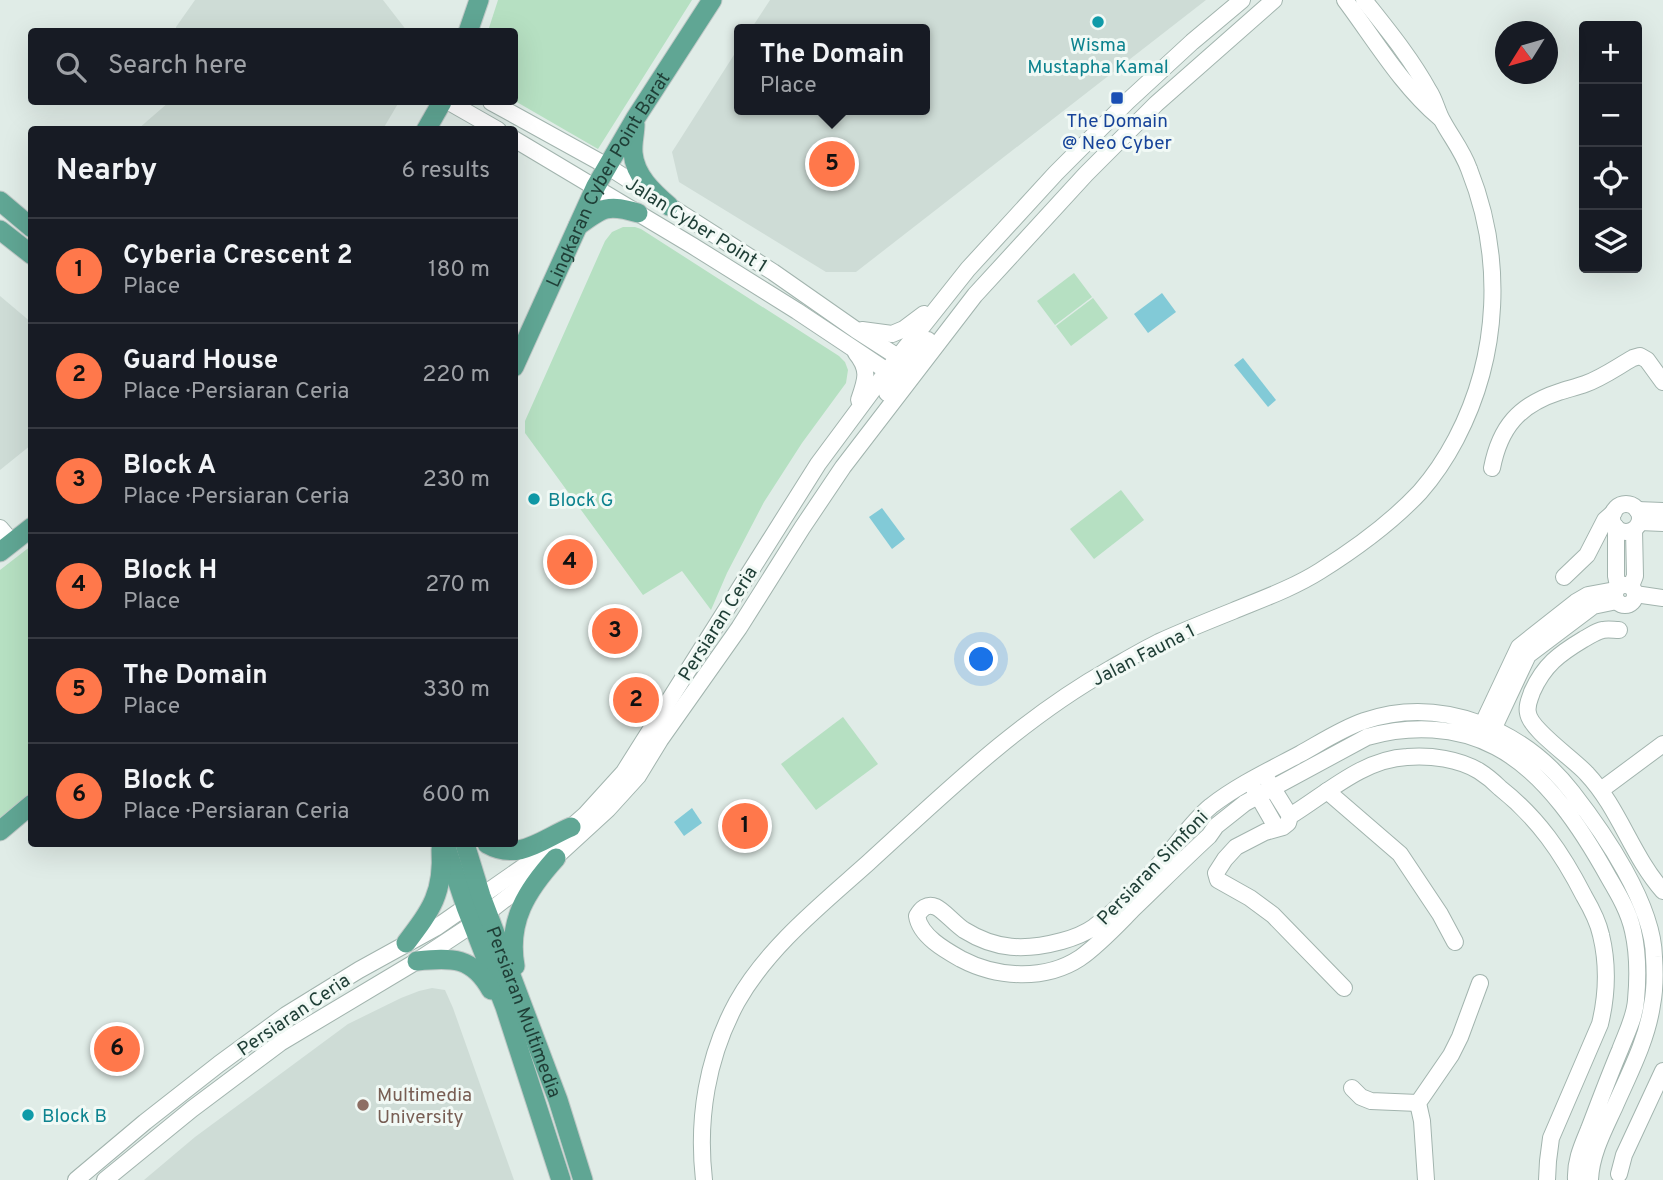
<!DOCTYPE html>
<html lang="en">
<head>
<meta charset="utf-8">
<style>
  :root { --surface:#171b24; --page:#242831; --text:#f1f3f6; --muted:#9ea1a6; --line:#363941; --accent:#ff784b }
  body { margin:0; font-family:Overpass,sans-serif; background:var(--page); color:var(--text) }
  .controls { position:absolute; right:21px; top:21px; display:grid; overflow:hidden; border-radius:7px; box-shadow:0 7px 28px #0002 }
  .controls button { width:63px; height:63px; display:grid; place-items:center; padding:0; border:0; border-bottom:2px solid var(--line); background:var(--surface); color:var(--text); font:35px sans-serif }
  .compass { position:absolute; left:1495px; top:21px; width:63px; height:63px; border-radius:50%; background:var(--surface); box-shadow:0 7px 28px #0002; rotate:233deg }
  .you { position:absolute; left:982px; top:660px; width:24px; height:24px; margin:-18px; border:5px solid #fff; border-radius:50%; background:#1a73e8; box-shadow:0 0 0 10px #1a73e833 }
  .badge { display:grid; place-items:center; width:46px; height:46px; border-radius:50%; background:var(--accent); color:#111; font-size:23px; font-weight:700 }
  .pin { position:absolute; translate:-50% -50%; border:4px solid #fff; box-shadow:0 2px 7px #0006 }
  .popup { position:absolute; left:734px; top:24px; width:196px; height:91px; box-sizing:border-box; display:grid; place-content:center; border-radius:7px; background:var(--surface); filter:drop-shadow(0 2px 5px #0005); font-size:23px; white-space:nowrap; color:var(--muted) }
  .popup b { font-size:26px; color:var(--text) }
  .popup::after { content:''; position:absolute; left:50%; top:100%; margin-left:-14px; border:14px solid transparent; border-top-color:var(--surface) }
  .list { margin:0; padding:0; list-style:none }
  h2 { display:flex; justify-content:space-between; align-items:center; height:91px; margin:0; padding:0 28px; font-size:30px }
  h2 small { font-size:23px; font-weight:400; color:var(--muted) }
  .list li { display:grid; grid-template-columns:46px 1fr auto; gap:21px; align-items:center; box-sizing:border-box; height:105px; padding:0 28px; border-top:2px solid var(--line) }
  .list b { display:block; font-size:26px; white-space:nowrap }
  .list p { margin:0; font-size:23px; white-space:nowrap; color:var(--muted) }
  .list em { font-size:23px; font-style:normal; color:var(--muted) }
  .icon { flex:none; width:38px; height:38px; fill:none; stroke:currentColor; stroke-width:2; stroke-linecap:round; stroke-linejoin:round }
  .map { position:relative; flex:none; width:1663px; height:1180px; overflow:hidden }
  .search { position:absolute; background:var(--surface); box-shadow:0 7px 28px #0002; left:28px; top:28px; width:490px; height:77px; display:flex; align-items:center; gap:18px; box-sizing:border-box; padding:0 24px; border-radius:7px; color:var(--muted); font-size:26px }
  .panel { position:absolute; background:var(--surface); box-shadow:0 7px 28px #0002; left:28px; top:126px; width:490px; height:721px; border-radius:7px }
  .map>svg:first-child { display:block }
  .built { fill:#cedcd6 }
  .green { fill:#b6e0c2 }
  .water { fill:#82cad7 }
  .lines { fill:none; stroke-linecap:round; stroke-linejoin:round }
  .minor-casing { stroke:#a2b4ae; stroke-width:18 }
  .major-casing { stroke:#c0c9c7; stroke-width:21 }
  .minor { stroke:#fff; stroke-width:16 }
  .major { stroke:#60a694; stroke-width:19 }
  .culture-dot { fill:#0f9aa8; stroke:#f1f9f5; stroke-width:2.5 }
  .transit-dot { fill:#1a4fb4; stroke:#f1f9f5; stroke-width:2.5 }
  .education-dot { fill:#8d6e63; stroke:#f1f9f5; stroke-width:2.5 }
  .labels { text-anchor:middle; stroke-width:6; stroke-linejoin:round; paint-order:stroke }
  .culture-label { font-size:19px; fill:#0d838f; stroke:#f1f9f5; text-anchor:start }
  .transit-label { font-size:19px; fill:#164399; stroke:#f1f9f5 }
  .street-label { font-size:19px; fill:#1f3e36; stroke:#f1f9f5 }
  .education-label { font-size:19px; fill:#785e54; stroke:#f1f9f5; text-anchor:start }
</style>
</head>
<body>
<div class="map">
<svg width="1663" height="1180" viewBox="0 0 1663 1180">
  <rect width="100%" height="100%" fill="#e0ece7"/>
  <g class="built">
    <polygon points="195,0 383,0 407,31 176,31 176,27"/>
    <polygon points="770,0 1206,0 856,272 826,272 679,182 672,152 739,47 739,110 925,110 925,29 751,29"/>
    <polygon points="169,102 399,102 383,129 138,129"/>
    <polygon points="0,296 32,323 31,445 0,470"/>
    <polygon points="432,988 445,990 453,1008 514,1180 144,1180 195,1137 348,1024 401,998 419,991"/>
  </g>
  <g class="green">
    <polygon points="498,0 692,0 598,149 515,101 514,32 488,31"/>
    <polygon points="623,227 635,227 641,229 839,356 845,362 848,370 846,383 802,443 764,502 727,573 711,610 682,571 643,595 525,433 525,421 605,241 612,232"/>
    <polygon points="1074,273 1092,297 1055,325 1037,301"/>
    <polygon points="1093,298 1108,318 1071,346 1056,326"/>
    <polygon points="1121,490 1144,520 1094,559 1070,529"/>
    <polygon points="31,546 31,792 0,820 0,570"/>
    <polygon points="843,717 878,764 816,810 781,764"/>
  </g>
  <g class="water">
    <polygon points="1162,293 1176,312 1148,333 1134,314"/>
    <polygon points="1243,358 1276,400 1268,407 1234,365"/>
    <polygon points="882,508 905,539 892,549 869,517"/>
    <polygon points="692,808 702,823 684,836 674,822"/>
  </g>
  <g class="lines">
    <defs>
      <g id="minor">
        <path d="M1345 0C1375 40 1401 85 1440 118"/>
        <polyline points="449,102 498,130"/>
        <path d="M491 102 607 166 773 272 856 330 898 357C906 370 895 382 887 393"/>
        <path d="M514 139 693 246 797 311 887 371C906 371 917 353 928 340"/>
        <polyline points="862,330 892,334 904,329 924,314"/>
        <path d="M856 353C870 370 866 380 859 400"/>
        <path d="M1492 468C1500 427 1519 405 1559 392 1568 389 1577 387 1585 384 1602 378 1617 367 1633 358L1640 356 1647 360 1663 382"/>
        <circle cx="1626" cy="518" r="14"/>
        <polyline points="1637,510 1663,511"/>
        <polyline points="1640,522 1663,523"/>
        <polyline points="1616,527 1616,576 1618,586"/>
        <polyline points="0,528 12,542"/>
        <polyline points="1564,577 1587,555 1605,520 1614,512"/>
        <circle cx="1625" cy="595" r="10"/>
        <polyline points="1631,586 1635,576 1634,530"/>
        <polyline points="1635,594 1663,598"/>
        <path d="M1619 630C1614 630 1608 629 1603 630 1596 631 1590 636 1584 639 1559 654 1544 665 1532 692 1530 699 1526 705 1528 713 1530 730 1574 759 1587 774 1619 808 1632 856 1663 891"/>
        <polyline points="1478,734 1519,647 1576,602 1588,595 1615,590"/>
        <polyline points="1489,738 1528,655 1593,606 1617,601"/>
        <polyline points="1267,779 1290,816"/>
        <polyline points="1253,787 1276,827"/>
        <polyline points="1601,790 1663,744"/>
        <polyline points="1327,791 1400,854 1440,914 1455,942"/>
        <path d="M1344 988 1273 915 1250 898 1218 880 1216 873 1225 859 1236 847 1265 832 1283 827 1288 823 1290 816C1326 794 1363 759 1407 757 1431 755 1459 759 1479 771 1487 776 1494 782 1500 788 1538 818 1562 853 1584 896 1591 908 1598 921 1601 935 1608 964 1607 995 1600 1024L1551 1138 1548 1161 1547 1180"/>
        <polyline points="1352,1088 1361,1097 1371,1101 1418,1103"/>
        <polyline points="1619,1174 1624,1155 1663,1071"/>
        <polyline points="76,1180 145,1122 219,1064 286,1015 359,970 437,927 536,858 585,815 624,772 818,464 887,371 968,269 1056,173 1128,101 1192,42 1242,0"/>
        <polyline points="105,1180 192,1109 280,1043 417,961 473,924 536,875 608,809 638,776 660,740 739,628 802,528 843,467 975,295 1086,174 1156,104 1274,0"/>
        <path d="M704 1180C697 1119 707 1057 737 1002 768 947 821 905 868 863 944 794 1019 720 1110 669 1126 660 1143 650 1159 642 1183 631 1208 621 1233 611 1262 599 1293 588 1320 571 1355 549 1391 523 1420 492 1434 476 1446 458 1456 439 1500 355 1504 257 1469 169 1462 150 1451 137 1442 120 1437 111 1435 100 1429 91 1411 58 1387 29 1364 0"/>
        <polyline points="1426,1180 1422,1121 1418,1103 1451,1055 1460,1037 1480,983"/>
        <path d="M1576 1180C1575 1161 1582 1146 1589 1129 1599 1103 1609 1076 1620 1050 1626 1034 1635 1017 1636 1000 1638 978 1638 953 1633 931 1629 912 1619 895 1609 878 1583 831 1546 773 1496 747 1456 726 1410 725 1367 737L1245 803 1216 826 1209 836C1184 859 1160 883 1135 907 1118 924 1100 944 1080 958 1045 981 997 978 961 959 945 950 920 936 917 916 921 909 927 903 936 907 943 910 955 924 964 930 996 950 1025 951 1062 941 1073 938 1084 934 1094 927 1121 907 1146 880 1167 855 1181 839 1194 820 1211 806 1238 785 1270 770 1300 754 1320 743 1341 729 1364 721 1441 695 1523 729 1572 792 1604 833 1653 904 1654 957 1655 972 1655 990 1652 1005 1647 1040 1629 1074 1615 1106 1604 1130 1591 1154 1590 1180"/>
      </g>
      <g id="major">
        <polyline points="468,32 479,0"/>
        <path d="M635 124C635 134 632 143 633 153 635 176 653 192 669 206"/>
        <polyline points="426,130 442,102"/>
        <polyline points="0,201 32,228"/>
        <path d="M578 226C603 207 608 204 638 213"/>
        <polyline points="0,230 32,255"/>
        <path id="s1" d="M514 367 596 186 635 119 712 0"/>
        <polyline points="0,552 32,527"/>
        <polyline points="0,831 32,804"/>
        <polyline points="445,844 466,907 505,1007 561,1180"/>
        <path id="s2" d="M465 844 481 896 558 1100 583 1180"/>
        <path d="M487 844C519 862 542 839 571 827"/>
        <path d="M406 943C431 910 444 893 441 849"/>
        <path d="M417 961C452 957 473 957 491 990"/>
        <path d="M515 966C507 921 527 890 556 858"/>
      </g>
    </defs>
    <use href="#minor" class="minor-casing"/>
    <use href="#major" class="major-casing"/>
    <use href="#minor" class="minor"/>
    <use href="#major" class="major"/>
  </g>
  <g class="culture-dot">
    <circle cx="1098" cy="22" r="7"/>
    <circle cx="534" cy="499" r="7"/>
    <circle cx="28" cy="1115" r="7"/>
  </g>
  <rect class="transit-dot" x="1110" y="91" width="14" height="14" rx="3.5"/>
  <circle class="education-dot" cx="363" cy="1105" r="7"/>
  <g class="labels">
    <g class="culture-label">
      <text x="1098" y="51" text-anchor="middle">Wisma<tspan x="1098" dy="22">Mustapha Kamal</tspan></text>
      <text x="548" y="506">Block G</text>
      <text x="42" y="1122">Block B</text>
    </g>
    <g class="transit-label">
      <text x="1117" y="127">The Domain<tspan x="1117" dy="22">@ Neo Cyber</tspan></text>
    </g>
    <g class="street-label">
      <text dy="7" stroke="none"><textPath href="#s1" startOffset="210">Lingkaran Cyber Point Barat</textPath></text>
      <text transform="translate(697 224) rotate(32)" y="7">Jalan Cyber Point 1</text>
      <text transform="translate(717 623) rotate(-58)" y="7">Persiaran Ceria</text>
      <text transform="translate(1143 654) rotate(-27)" y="7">Jalan Fauna 1</text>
      <text transform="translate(1152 867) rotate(-46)" y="7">Persiaran Simfoni</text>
      <text dy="7" stroke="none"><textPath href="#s2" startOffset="178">Persiaran Multimedia</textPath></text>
      <text transform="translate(293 1014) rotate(-34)" y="7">Persiaran Ceria</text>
    </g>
    <g class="education-label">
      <text x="377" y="1101">Multimedia<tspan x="377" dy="22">University</tspan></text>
    </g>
  </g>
</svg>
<div class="controls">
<button>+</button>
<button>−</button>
<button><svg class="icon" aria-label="locate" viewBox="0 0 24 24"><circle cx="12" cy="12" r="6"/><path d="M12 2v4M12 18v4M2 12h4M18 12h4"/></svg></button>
<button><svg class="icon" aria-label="layers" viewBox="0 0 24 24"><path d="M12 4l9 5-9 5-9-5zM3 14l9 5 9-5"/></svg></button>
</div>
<svg class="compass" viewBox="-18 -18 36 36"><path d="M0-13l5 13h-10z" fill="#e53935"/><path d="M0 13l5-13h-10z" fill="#9ea1a6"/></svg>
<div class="you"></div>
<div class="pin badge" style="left:745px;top:826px">1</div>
<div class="pin badge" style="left:636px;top:700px">2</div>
<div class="pin badge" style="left:615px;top:631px">3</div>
<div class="pin badge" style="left:570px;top:562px">4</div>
<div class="pin badge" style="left:832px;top:164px">5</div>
<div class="popup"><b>The Domain</b>Place</div>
<div class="pin badge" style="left:117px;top:1049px">6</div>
<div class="search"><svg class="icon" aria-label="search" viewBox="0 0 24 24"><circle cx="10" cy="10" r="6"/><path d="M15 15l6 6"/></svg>Search here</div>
<section class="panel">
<h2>Nearby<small>6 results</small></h2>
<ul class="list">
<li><span class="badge">1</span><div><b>Cyberia Crescent 2</b><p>Place</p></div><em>180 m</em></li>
<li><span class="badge">2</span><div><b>Guard House</b><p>Place · Persiaran Ceria</p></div><em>220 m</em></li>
<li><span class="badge">3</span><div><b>Block A</b><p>Place · Persiaran Ceria</p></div><em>230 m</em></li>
<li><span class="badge">4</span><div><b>Block H</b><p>Place</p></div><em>270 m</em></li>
<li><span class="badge">5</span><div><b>The Domain</b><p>Place</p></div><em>330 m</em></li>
<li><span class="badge">6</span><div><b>Block C</b><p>Place · Persiaran Ceria</p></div><em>600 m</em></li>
</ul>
</section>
</div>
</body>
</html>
